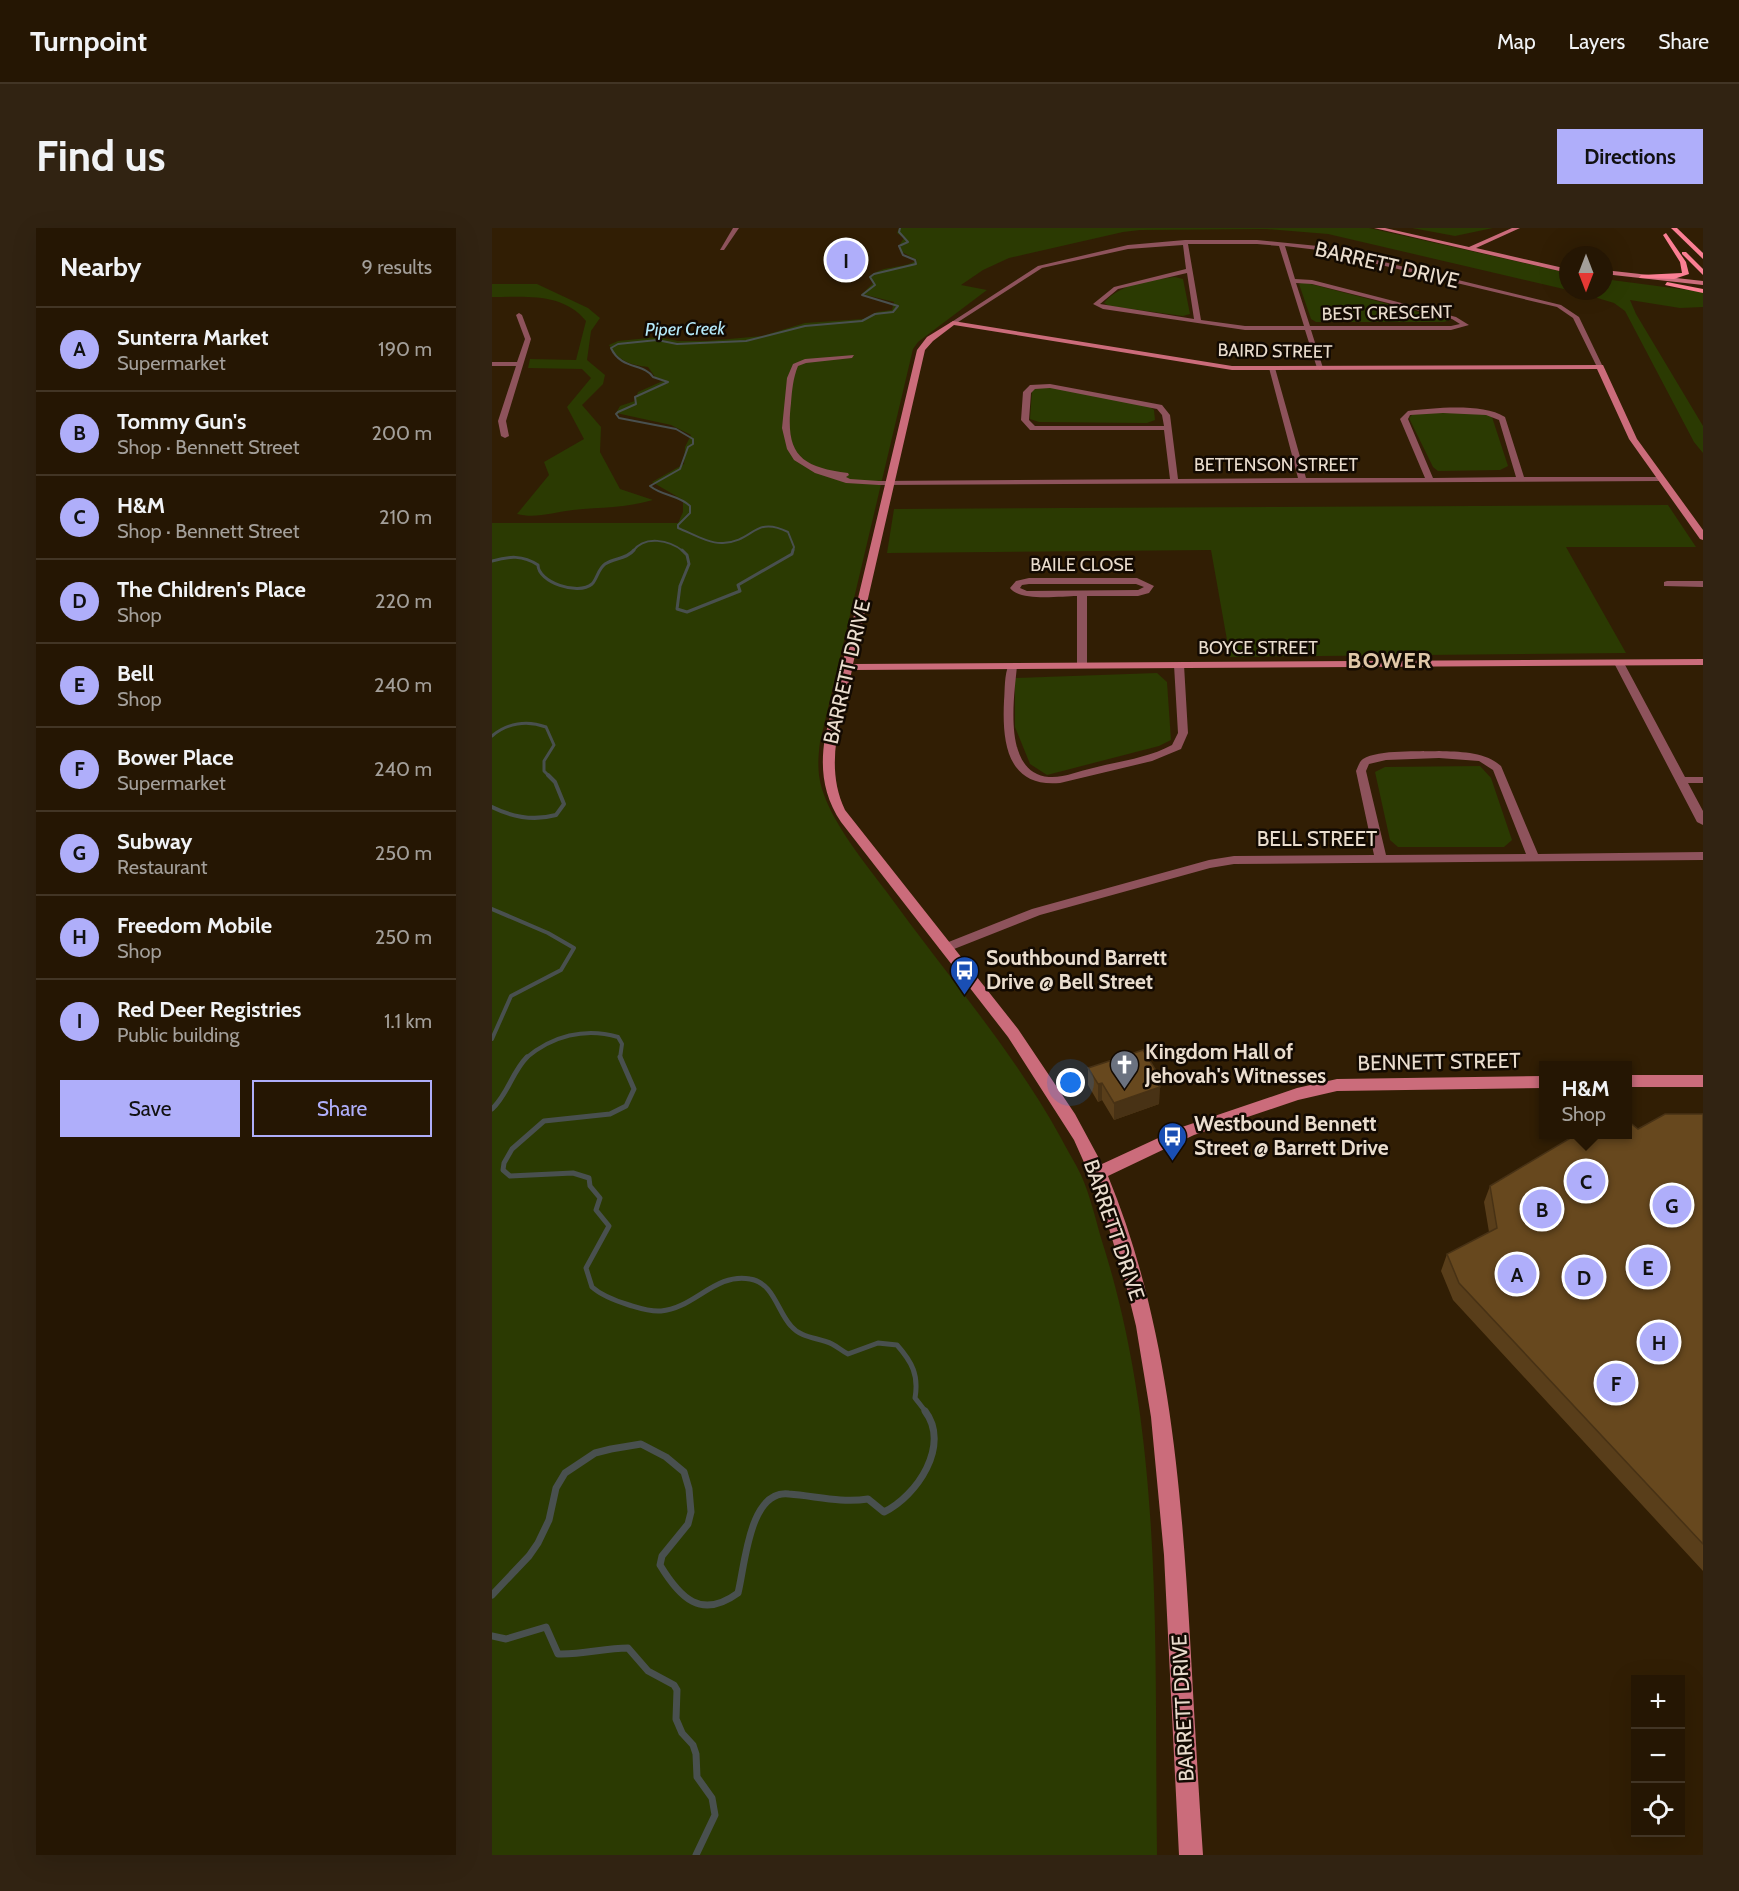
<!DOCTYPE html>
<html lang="en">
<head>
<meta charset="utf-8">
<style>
  :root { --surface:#251603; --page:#312312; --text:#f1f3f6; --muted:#a39f9a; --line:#423525; --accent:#afaefa }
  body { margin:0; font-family:Cabin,sans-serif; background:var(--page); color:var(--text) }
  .controls { position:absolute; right:18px; bottom:18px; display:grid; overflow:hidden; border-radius:0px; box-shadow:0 6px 24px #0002 }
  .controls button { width:54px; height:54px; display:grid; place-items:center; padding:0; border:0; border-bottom:2px solid var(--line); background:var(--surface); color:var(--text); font:30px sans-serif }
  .compass { position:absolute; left:1067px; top:18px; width:54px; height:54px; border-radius:50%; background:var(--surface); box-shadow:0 6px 24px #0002; rotate:180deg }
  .you { position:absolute; left:579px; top:855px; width:21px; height:21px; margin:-15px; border:4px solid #fff; border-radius:50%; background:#1a73e8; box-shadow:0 0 0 9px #1a73e833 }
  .badge { display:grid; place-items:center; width:39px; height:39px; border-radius:50%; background:var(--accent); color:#111; font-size:20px; font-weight:700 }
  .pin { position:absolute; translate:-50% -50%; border:3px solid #fff; box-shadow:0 2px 6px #0006 }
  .popup { position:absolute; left:1047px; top:833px; width:93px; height:78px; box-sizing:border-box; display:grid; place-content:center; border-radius:0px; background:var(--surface); filter:drop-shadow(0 2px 4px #0005); font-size:20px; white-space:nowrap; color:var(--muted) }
  .popup b { font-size:22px; color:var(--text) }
  .popup::after { content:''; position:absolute; left:50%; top:100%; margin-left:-12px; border:12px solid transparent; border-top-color:var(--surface) }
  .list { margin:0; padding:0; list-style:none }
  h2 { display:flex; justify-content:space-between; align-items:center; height:78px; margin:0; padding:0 24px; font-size:26px }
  h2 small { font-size:20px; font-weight:400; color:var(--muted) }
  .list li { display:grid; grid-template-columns:39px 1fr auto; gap:18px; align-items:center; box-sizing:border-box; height:84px; padding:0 24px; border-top:2px solid var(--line) }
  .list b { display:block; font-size:22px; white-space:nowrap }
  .list p { margin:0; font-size:20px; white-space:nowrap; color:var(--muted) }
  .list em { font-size:20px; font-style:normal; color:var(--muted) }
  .actions { display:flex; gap:12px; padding:18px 24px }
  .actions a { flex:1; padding:14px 0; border:2px solid var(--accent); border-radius:0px; text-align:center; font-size:21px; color:var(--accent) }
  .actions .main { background:var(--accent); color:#111 }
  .icon { flex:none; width:33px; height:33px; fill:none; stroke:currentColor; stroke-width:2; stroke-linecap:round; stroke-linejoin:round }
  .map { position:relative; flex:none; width:1211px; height:1627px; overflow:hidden; border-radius:0px }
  header { display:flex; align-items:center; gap:36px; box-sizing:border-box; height:84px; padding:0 30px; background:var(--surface); border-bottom:2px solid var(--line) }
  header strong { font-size:28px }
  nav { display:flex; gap:33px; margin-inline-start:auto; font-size:21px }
  .intro { display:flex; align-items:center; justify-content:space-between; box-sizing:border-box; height:144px; padding:0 36px }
  h1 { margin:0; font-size:42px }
  .button { padding:15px 27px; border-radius:0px; background:var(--accent); color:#111; font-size:21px; font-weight:700 }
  main { display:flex; gap:36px; padding:0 36px }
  aside { flex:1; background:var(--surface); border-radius:0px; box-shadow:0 6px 24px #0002 }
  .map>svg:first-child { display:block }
  .green { fill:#2b3a02 }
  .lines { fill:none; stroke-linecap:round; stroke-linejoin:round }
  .stream-far4 { stroke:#49504f; stroke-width:2 }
  .stream-far3 { stroke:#49504f; stroke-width:3 }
  .stream-far2 { stroke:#49504f; stroke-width:4 }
  .stream-far1 { stroke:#49504f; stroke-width:5 }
  .stream { stroke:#49504f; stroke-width:7 }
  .street { fill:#8e535c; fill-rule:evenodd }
  .secondary { fill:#cb6c7b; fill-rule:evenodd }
  .primary { fill:#fb7f94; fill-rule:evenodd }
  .wall { fill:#593e1a }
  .shaded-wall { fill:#483215 }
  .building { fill:#67481e; stroke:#483215; stroke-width:1.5 }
  .labels { text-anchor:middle; stroke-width:5; stroke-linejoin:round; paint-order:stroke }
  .far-street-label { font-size:18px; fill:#eaddce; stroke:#130a02 }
  .far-water-label { font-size:18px; font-style:italic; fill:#b5eafb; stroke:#130a02 }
  .street-label { font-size:21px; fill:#eaddce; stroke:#130a02 }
  .poi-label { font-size:21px; font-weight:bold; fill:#eaddce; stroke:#130a02; text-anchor:start }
  .far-district-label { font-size:22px; font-weight:bold; letter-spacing:1.5px; fill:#dfc7a8; stroke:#130a02 }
</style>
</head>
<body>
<header>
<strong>Turnpoint</strong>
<nav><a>Map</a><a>Layers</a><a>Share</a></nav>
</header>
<div class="intro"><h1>Find us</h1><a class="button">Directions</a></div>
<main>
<aside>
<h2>Nearby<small>9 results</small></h2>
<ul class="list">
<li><span class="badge">A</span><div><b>Sunterra Market</b><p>Supermarket</p></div><em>190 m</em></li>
<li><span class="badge">B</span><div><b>Tommy Gun's</b><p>Shop · Bennett Street</p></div><em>200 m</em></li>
<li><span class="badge">C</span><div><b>H&amp;M</b><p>Shop · Bennett Street</p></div><em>210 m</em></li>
<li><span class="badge">D</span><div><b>The Children's Place</b><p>Shop</p></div><em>220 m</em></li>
<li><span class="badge">E</span><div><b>Bell</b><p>Shop</p></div><em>240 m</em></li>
<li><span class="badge">F</span><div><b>Bower Place</b><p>Supermarket</p></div><em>240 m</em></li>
<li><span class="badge">G</span><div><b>Subway</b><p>Restaurant</p></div><em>250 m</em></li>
<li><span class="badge">H</span><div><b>Freedom Mobile</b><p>Shop</p></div><em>250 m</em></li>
<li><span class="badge">I</span><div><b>Red Deer Registries</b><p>Public building</p></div><em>1.1 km</em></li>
</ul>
<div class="actions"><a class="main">Save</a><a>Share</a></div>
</aside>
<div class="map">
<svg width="1211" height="1627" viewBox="0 0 1211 1627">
  <rect width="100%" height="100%" fill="#311e04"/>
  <g class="green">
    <path d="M407 0H877L1076 45V62L836 6 774 1 648 2 631 4 517 30 491 42 469 57 495 62 426 114 421 121 328 514C326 530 325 545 330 561 341 596 372 634 394 663 453 745 520 821 569 910 575 922 583 934 589 947 598 967 603 989 609 1010 673 1208 662 1421 665 1627H0V295H186L191 284V272L160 254 192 236 193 219 199 207 179 197 124 185 128 178 143 173 146 164 173 152 163 149 156 139C139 137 126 133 117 117L126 113 166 109 186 113H215L270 108 313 95 371 91 385 84 400 82 402 74 370 66 381 55 377 49C391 36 410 42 425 32L408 23V16L412 10 405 5Z"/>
    <polygon points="920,0 1001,0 963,8"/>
    <path d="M683 49 691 51 698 86 691 88 617 78 612 75C628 55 660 52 683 49Z"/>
    <polygon points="1112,51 1211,64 1211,79 1188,80 1138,72 1144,86 1211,198 1211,225 1202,214 1133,83 1122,75 1082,63 1112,63"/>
    <polygon points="811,54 958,92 952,94 824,94 819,91 807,56"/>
    <path d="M0 56H45L96 80 108 90 99 103 95 132 113 147 111 156 90 177 109 199 108 224 128 261 161 272C134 280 109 279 81 282 62 284 44 291 25 286L57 247 52 234 92 211 75 179 99 150 90 141 36 140 38 131 84 132 94 93C71 64 33 69 0 69Z"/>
    <polygon points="547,158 554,158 653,175 662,182 663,192 655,195 547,194 538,191 540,163"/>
    <polygon points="991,184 1000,189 1016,238 1008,242 946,243 941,239 917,190 922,185"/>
    <polygon points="1176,277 1204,319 1074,319 1134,425 738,429 719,322 395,325 402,281"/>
    <polygon points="665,445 675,454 679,512 667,518 555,547 538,536 523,499 523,450"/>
    <polygon points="988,538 999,550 1020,612 1012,619 906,619 898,612 883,544 893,539"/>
  </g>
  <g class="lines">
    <g class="stream-far4">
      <path d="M141 323C153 307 177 312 191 323"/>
      <path d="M301 323 302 319 296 304C262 287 262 314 231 315 217 316 199 305 186 300V297L198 285V278C187 267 170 268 158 258L188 241 196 219 201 216V211L184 201 127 190 124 186 126 184 144 176 143 169 176 154 161 149C152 135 129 142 119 120L126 116 165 112 185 116 254 113 313 98 370 93 383 86 401 84 406 78 370 67 383 57 378 49 382 46 424 36 423 32 411 27 407 18 416 14 407 4 408 0"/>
    </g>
    <g class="stream-far3">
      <polyline points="190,322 195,327 197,336 188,358 185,381 195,384 248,363 246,357 300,326 301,322"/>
      <path d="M0 333C17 328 31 327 46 337 46 354 86 368 100 356 105 351 106 341 113 336 122 330 135 331 142 322"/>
      <path d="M0 508C15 495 35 492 54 499L62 517 52 533V543L57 548"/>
    </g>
    <g class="stream-far2">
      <path d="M0 579C20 589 42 593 64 587L72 576 63 554 56 547"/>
      <polyline points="0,681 56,705 82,720 69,742 19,768 0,811"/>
      <path d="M34 830C60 808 93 799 126 809L130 816 128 830"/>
    </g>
    <g class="stream-far1">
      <path d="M128 829 142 861 134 878 118 886 52 893 20 921 12 935 11 942 18 948 81 945 97 950 98 958 108 970 104 982 117 998 94 1040 100 1059C110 1068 124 1073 137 1077 147 1080 158 1084 169 1083 201 1081 224 1044 258 1051 282 1055 285 1083 299 1098 310 1111 326 1109 340 1116 346 1119 350 1123 356 1126L386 1115 405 1117C420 1134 427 1147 423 1170L434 1184"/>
      <path d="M0 881C16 866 20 844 35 829"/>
    </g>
    <g class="stream">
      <path d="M0 1367 37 1328 46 1315 57 1292 64 1260 73 1245 103 1225 119 1221 149 1216 174 1229 192 1244 197 1261 199 1284 196 1296 170 1328 168 1337C188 1370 209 1392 246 1365 253 1338 257 1261 297 1266 324 1268 348 1275 376 1271L392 1284C425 1268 459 1217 433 1183"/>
      <path d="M0 1408 14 1411 54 1399 66 1426C90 1427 112 1420 136 1420L156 1443 182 1457 185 1462 184 1491 190 1505 201 1517 204 1526 205 1549 220 1570 223 1587 204 1627"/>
    </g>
    <g class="street">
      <polygon points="241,0 247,0 232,22 228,22"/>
      <path d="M693 12H765L826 18 1069 77 1087 89 1111 139 1108 141 1105 139 1081 90 1065 79 826 22 793 18 803 51 820 52 964 89 977 97 959 102H819L831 140 828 142 825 140 813 102H753L611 81 601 76 622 59 694 41 691 17 636 21 550 40 463 96 458 95 546 38 636 17ZM696 16H765L787 18 812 98H753L709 92ZM695 45 702 91 608 76 626 61ZM804 55 820 56 960 91 968 96 959 98H818Z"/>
      <polygon points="27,85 30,87 39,111 14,193 17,208 13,210 9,208 6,193 24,138 0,138 0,134 25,134 33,111 24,87"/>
      <path d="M362 127 360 130 314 135 306 138C301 150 300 163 299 175 293 226 308 239 356 245L357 247 354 249 358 251 387 253 678 251 672 202H538L529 192 531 164 538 157 558 156 670 177 678 187 686 251 806 250 777 140 780 138 783 140 814 250H933L908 191 916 183C943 180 990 175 1013 189L1032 249H1169L1173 251 1169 253 387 257 354 255 323 245 302 232 295 221 290 200 295 150 301 136 313 131ZM558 160 665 181 670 187 672 198H543L537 192 539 165 543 161ZM951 185 994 187 1007 192 1024 249 941 250 916 191 918 187Z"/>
      <path d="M537 350H645L662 358 657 365 646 368H595V437L590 440 585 437V368C569 368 528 374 518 360L524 353ZM537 356H644L652 359 646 362 535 363 528 360 530 357Z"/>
      <polygon points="1175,353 1211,353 1211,359 1172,358 1172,354"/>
      <polygon points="1127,432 1132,435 1193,549 1211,549 1211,555 1196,555 1211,583 1211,597 1205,594 1122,435"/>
      <path d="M687 434 692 437 696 505 689 521 660 533 568 555C515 560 510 514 512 473 513 461 512 447 517 436L525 438C522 470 510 545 557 549 572 550 587 543 601 540 628 533 656 530 680 517L686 505 682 437Z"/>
      <path d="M947 523C968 524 992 523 1009 538L1046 626 1211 624V632L742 636 718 640 548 687 457 723 453 724 447 720 449 717 540 681 717 632 742 628 882 627 864 543C866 539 867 534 871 531 887 521 928 524 947 523ZM947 530 987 533 1001 542 1034 626 894 627 874 543 877 536 894 532Z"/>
    </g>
    <g class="secondary">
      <polygon points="882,0 893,0 977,19 1020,0 1028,0 984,20 1076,41 1076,45"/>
      <polygon points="1112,42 1211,53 1211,57 1112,46"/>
      <path d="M461 93 740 138 1111 137 1145 211 1211 302V312L1208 311 1137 211 1105 141 740 142 462 97 441 113 433 122 361 436 1211 431V437L360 442C350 488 331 536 353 582L526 801 583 886 610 936 690 899 805 860 845 851 1052 848V860L845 863 806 872 702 907 616 948C676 1094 689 1254 698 1410 702 1482 706 1555 711 1627H687L672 1327 659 1189 644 1098 633 1053 607 968 582 912 516 809 349 594C331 567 328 540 333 509L425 122 435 109Z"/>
      <rect x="1136" y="847" width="75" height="12"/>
    </g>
    <g class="primary">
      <polygon points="1179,0 1185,0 1211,25 1211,31"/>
      <polygon points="1174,5 1194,34 1197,46 1182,51 1147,50 1149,47 1190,45 1188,34 1171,7"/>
      <polygon points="1190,24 1194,24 1211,41 1211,47 1190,26"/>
      <polygon points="1175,54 1211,61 1211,65 1173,57"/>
    </g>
  </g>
  <g class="wall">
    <polygon points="596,840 668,849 667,876 622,892 610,872 606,874 596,857"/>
    <polygon points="1211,886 1211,1343 961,1072 949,1043 955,1026 997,1004 992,974 998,958 1146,901"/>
  </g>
  <g class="shaded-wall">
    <polygon points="668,849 667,876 622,892 622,875 662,851"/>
    <polygon points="610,855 610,872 606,874 606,856"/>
  </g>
  <g class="building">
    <polygon points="651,822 668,849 662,851 668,859 622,875 610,855 606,856 596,840"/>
    <polygon points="1173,886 1211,886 1211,1316 967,1055 955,1026 1005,1000 998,958 1085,906 1136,906 1136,893 1146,901"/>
  </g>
  <defs>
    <symbol id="bus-pin" viewBox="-11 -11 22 30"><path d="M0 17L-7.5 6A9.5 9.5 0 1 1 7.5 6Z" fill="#1a4fb4" stroke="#130a02"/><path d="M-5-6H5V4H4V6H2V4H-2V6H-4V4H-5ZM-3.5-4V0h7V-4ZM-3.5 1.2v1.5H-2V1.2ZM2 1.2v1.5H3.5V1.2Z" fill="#fff"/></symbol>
    <symbol id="church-pin" viewBox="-11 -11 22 30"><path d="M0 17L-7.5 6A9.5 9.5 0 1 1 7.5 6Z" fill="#6b7280" stroke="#130a02"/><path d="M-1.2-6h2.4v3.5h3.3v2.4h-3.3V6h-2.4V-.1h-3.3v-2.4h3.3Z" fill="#fff"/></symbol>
  </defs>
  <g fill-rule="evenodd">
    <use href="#bus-pin" x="456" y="726" width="33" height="45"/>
    <use href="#church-pin" x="616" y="820" width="33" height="45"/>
    <use href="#bus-pin" x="664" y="892" width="33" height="45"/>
  </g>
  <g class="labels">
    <g class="far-street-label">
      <text transform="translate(895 85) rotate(-1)" y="6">BEST CRESCENT</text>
      <text transform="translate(783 123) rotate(1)" y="6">BAIRD STREET</text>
      <text x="784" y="243">BETTENSON STREET</text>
      <text x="590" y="343">BAILE CLOSE</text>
      <text x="766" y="426">BOYCE STREET</text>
    </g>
    <g class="far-water-label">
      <text transform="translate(193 101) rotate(-1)" y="6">Piper Creek</text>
    </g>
    <g class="street-label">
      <text transform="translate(895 37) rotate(13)" y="7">BARRETT DRIVE</text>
      <text transform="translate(355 444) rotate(-77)" y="7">BARRETT DRIVE</text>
      <text x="825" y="618">BELL STREET</text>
      <text transform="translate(947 834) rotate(-1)" y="7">BENNETT STREET</text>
      <text transform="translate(622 1002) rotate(71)" y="7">BARRETT DRIVE</text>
      <text transform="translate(691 1480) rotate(-93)" y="7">BARRETT DRIVE</text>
    </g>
    <g class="poi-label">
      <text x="494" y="737">Southbound Barrett<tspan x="494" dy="24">Drive @ Bell Street</tspan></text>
      <text x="653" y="831">Kingdom Hall of<tspan x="653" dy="24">Jehovah's Witnesses</tspan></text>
      <text x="702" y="903">Westbound Bennett<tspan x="702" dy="24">Street @ Barrett Drive</tspan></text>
    </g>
    <g class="far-district-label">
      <text x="898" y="440">BOWER</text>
    </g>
  </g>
</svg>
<div class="controls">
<button>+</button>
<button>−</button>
<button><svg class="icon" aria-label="locate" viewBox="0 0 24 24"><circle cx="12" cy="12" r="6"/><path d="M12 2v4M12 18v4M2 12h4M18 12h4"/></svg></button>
</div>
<svg class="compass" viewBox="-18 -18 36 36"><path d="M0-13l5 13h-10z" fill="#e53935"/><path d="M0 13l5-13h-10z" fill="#a39f9a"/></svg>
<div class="you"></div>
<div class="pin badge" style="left:1025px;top:1046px">A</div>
<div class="pin badge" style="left:1050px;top:981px">B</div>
<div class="pin badge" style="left:1094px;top:953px">C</div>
<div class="popup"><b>H&amp;M</b>Shop</div>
<div class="pin badge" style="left:1092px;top:1049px">D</div>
<div class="pin badge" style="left:1156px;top:1039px">E</div>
<div class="pin badge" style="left:1124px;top:1155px">F</div>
<div class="pin badge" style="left:1180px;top:977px">G</div>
<div class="pin badge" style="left:1167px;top:1114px">H</div>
<div class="pin badge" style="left:354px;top:32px">I</div>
</div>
</main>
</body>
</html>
